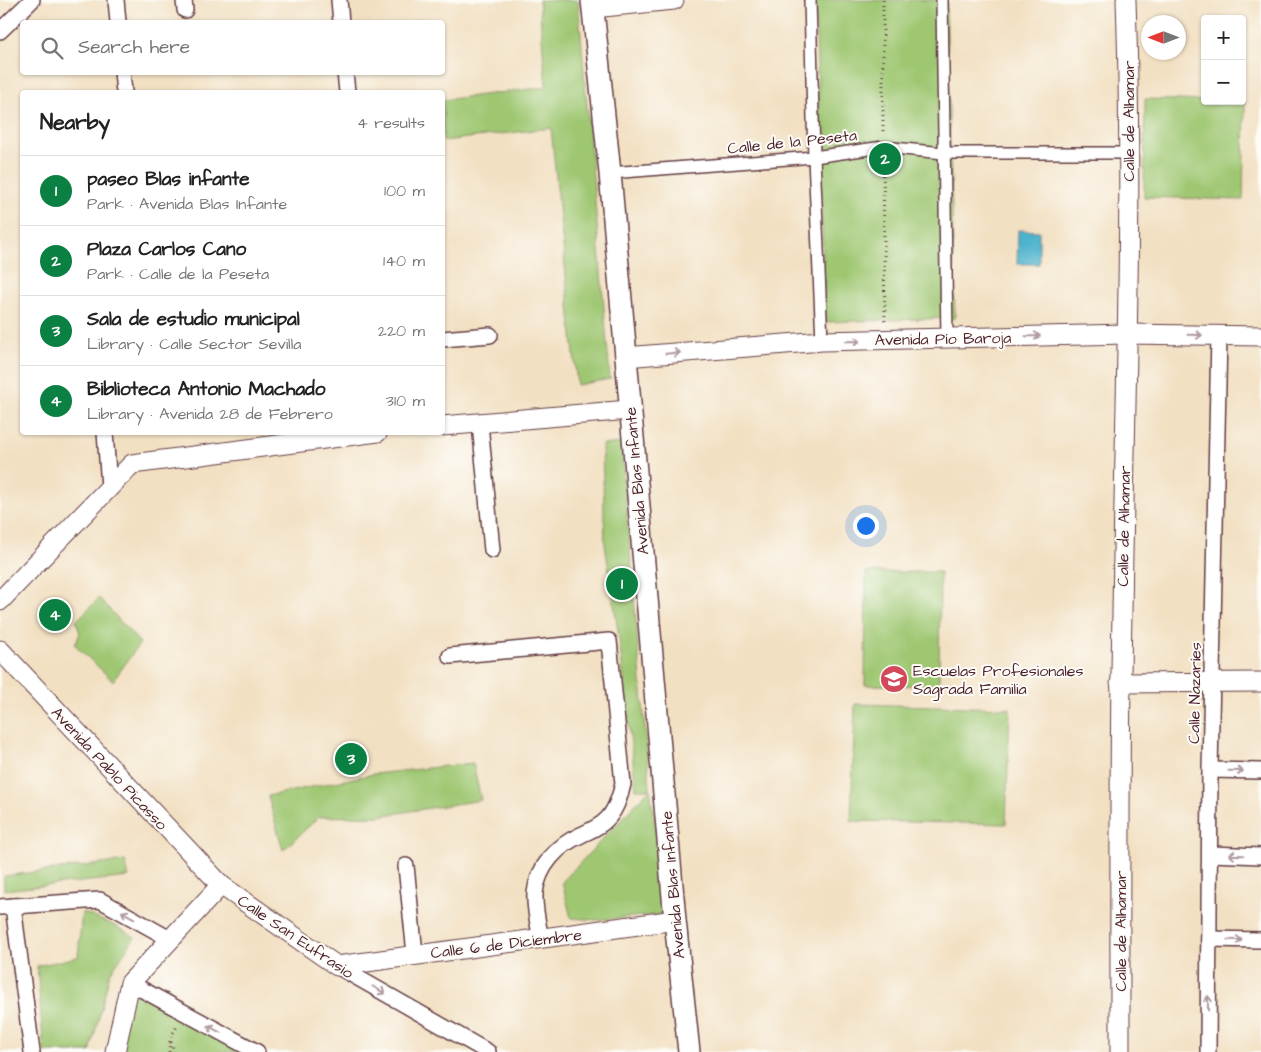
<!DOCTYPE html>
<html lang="en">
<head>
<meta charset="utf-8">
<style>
  :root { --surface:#fff; --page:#f2f2f2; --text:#222; --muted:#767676; --line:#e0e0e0; --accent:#0b8043 }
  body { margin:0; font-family:"Architects Daughter",sans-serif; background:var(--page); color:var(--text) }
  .controls { position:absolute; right:15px; top:15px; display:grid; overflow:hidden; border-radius:5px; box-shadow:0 1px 4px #0004 }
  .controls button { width:45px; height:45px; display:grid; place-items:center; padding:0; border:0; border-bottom:1px solid var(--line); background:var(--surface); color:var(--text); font:25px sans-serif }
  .compass { position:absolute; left:1141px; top:15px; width:45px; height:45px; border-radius:50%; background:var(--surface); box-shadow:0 1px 4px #0004; rotate:270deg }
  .you { position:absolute; left:865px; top:525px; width:18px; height:18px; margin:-12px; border:4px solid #fff; border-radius:50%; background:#1a73e8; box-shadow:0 0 0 8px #1a73e833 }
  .badge { display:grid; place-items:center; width:32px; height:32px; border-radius:50%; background:var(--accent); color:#fff; font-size:16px; font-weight:700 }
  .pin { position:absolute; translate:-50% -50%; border:2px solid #fff; box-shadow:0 1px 5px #0006 }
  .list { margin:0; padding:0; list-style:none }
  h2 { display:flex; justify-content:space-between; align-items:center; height:65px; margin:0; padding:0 20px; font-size:21px }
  h2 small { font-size:16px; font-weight:400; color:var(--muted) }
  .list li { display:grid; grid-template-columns:32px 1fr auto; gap:15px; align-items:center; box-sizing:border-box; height:70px; padding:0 20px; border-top:1px solid var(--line) }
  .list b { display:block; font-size:19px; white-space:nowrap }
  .list p { margin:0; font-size:16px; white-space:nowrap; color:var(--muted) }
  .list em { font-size:16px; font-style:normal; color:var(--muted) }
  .icon { flex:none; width:28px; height:28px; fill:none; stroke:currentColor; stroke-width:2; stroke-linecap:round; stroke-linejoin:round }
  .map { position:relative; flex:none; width:1261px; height:1052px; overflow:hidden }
  .search { position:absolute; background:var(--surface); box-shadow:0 1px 4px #0004; left:20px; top:20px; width:425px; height:55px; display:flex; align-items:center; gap:12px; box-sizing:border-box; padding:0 18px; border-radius:5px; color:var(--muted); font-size:19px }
  .panel { position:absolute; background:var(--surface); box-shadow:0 1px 4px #0004; left:20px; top:90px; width:425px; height:345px; border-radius:5px }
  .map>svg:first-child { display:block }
  .green { fill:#9fc772; stroke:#74734e }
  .water { fill:#4eb3cd; stroke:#4c697c }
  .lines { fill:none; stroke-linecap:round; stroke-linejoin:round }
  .pedestrian-casing { stroke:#633c42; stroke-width:14 }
  .minor-casing { stroke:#633c42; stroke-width:18 }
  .tertiary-casing { stroke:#633c42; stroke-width:21 }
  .secondary-casing { stroke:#633c42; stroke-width:24 }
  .path { stroke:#633c42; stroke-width:3; stroke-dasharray:1 4; stroke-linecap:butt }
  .pedestrian { stroke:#fff; stroke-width:11 }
  .minor { stroke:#fff; stroke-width:15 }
  .tertiary { stroke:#fff; stroke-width:19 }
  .secondary { stroke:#fff; stroke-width:21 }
  .oneway { stroke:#ae9aa0 }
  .labels { text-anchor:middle; stroke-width:4; stroke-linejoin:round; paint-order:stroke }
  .street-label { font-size:16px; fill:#4a1f2b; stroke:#fdfcf7 }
  .poi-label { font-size:16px; fill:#4a1f2b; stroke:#fdfcf7; text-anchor:start }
</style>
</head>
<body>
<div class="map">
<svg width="1261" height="1052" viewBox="0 0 1261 1052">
  <rect width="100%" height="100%" fill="#fdfcf7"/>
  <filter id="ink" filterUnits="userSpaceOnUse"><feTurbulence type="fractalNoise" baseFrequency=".02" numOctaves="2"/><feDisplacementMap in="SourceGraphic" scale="10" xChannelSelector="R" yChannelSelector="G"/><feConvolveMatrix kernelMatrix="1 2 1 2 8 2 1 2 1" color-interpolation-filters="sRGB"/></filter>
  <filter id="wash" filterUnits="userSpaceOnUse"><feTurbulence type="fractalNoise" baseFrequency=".0096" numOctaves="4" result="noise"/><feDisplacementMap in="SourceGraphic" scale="20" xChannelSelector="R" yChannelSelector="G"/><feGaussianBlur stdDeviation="1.12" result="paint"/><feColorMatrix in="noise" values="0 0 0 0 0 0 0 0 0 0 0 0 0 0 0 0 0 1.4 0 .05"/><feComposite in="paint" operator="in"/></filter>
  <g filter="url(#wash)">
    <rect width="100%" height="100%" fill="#f2e0c2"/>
    <g class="green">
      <polygon points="539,0 578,0 610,379 577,385 551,128 443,141 443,100 546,87"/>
      <polygon points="815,0 946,0 955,318 825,322"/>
      <polygon points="1145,99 1245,102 1243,200 1144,197"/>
      <polygon points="621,443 650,788 667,914 598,920 571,918 562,882 650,789 636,789 619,638 605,544 602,445"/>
      <polygon points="866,572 940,572 939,686 865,685"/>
      <polygon points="99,598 140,643 113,681 75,645 80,633 76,621"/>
      <polygon points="855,704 1010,708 1006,824 851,821"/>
      <polygon points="473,763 481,800 379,816 319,817 283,850 268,796 374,774"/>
      <polygon points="125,861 129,877 4,890 4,876"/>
      <polygon points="82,912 113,925 135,937 110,973 90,1052 44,1052 37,966 78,957"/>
      <polygon points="130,983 257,1052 115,1052"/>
    </g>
    <polygon class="water" points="1018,230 1039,231 1039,264 1017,264"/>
  </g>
  <g filter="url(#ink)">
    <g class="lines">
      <defs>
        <g id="pedestrian">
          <polyline points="810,0 814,157 822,341"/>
          <polyline points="942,0 947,338"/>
          <polyline points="610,173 814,157 883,147 944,153 1128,153"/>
        </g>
        <g id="minor">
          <polyline points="116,0 118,22"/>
          <polyline points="184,0 185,10"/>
          <polyline points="339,0 341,22"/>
          <polyline points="0,31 32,0"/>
          <polyline points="122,72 124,92"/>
          <polyline points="345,72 347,92"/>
          <polyline points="442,339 490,335"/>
          <polyline points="480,424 492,550"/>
          <polyline points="105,432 109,487"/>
          <path d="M450 656 609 641 623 784C620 796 616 810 607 819 600 827 591 830 581 835 558 845 538 866 535 893 534 908 538 924 541 939"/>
          <polyline points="1210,770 1261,771"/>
          <polyline points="1211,854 1261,856"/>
          <polyline points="406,866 415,954"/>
          <polyline points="13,906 32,1052"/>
          <polyline points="0,907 100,900 170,939"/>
          <polyline points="1209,939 1261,940"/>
          <polyline points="337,966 488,1052"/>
          <polyline points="130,983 257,1052"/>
          <polyline points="1208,1052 1210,770 1219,335"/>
        </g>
        <g id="tertiary">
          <polyline points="593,8 674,0"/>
          <polyline points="625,357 822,341 1127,334 1261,336"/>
          <polyline points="442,426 629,410"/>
          <polyline points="0,601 132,464 378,432"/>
          <polyline points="0,650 221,885 337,966 675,920"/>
          <polyline points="1120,683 1261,682"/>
          <polyline points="115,1052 130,983 221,885"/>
          <path d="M1120 1052C1120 906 1119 759 1122 613 1125 409 1133 204 1126 0"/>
        </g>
        <polyline id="secondary" points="592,0 610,173 675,920 689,1052"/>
      </defs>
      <use href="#pedestrian" class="pedestrian-casing"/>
      <use href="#minor" class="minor-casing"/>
      <use href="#tertiary" class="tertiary-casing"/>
      <use href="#secondary" class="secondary-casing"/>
      <g class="path">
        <polyline points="883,0 883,134"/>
        <polyline points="883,160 885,324"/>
        <polyline points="171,1042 174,1052"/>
        <polyline points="169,1052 170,1039 177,1026"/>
      </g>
      <use href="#pedestrian" class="pedestrian"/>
      <use href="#minor" class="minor"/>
      <use href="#tertiary" class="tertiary"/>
      <use href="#secondary" class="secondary"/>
    </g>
    <defs><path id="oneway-shaft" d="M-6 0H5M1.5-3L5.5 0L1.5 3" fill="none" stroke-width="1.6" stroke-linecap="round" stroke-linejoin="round" transform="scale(1.25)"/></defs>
    <g class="oneway">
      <use href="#oneway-shaft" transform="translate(1195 335) rotate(1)"/>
      <use href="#oneway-shaft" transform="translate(1033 336) rotate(-1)"/>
      <use href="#oneway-shaft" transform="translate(853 341) rotate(-1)"/>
      <use href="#oneway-shaft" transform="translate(673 353) rotate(-5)"/>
      <use href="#oneway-shaft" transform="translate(1236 771) rotate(1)"/>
      <use href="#oneway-shaft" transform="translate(1236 855) rotate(-178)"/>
      <use href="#oneway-shaft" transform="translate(128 915) rotate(-151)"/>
      <use href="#oneway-shaft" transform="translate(1235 940) rotate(1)"/>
      <use href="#oneway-shaft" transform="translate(379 990) rotate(30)"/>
      <use href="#oneway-shaft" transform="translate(1208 1003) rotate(-90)"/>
      <use href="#oneway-shaft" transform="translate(214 1029) rotate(-152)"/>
    </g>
  </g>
  <defs>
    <symbol id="school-disc" viewBox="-11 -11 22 22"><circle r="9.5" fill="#d1495b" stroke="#fdfcf7"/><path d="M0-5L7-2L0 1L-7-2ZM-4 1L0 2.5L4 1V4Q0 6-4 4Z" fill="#fff"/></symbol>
  </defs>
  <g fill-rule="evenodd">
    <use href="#school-disc" x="878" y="663" width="32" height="32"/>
  </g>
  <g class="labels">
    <g class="street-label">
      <text transform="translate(1128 121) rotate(-90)" y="6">Calle de Alhamar</text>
      <text transform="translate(792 141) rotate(-6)" y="6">Calle de la Peseta</text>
      <text transform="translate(943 338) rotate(-1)" y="6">Avenida Pío Baroja</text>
      <text transform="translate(636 481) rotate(-95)" y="6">Avenida Blas Infante</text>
      <text transform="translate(1123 526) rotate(-89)" y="6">Calle de Alhamar</text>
      <text transform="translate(1194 693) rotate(-89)" y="6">Calle Nazaríes</text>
      <text transform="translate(110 768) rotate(47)" y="6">Avenida Pablo Picasso</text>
      <text transform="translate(672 885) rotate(-95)" y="6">Avenida Blas Infante</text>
      <text transform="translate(1120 931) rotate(-90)" y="6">Calle de Alhamar</text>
      <text transform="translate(296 936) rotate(34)" y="6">Calle San Eufrasio</text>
      <text transform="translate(506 943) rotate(-7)" y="6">Calle 6 de Diciembre</text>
    </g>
    <g class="poi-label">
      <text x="913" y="676">Escuelas Profesionales<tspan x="913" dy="18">Sagrada Familia</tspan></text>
    </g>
  </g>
</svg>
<div class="controls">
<button>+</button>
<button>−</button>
</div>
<svg class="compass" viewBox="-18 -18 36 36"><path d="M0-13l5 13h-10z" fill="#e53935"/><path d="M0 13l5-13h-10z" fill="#767676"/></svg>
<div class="you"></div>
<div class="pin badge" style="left:622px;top:584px">1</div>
<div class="pin badge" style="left:885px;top:159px">2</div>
<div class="pin badge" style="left:351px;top:759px">3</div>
<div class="pin badge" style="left:55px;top:615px">4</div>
<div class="search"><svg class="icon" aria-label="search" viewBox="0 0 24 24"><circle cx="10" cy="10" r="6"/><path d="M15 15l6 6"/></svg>Search here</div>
<section class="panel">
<h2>Nearby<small>4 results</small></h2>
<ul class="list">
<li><span class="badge">1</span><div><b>paseo Blas infante</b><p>Park · Avenida Blas Infante</p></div><em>100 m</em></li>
<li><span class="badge">2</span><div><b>Plaza Carlos Cano</b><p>Park · Calle de la Peseta</p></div><em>140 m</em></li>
<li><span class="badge">3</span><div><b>Sala de estudio municipal</b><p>Library · Calle Sector Sevilla</p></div><em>220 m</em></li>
<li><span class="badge">4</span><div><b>Biblioteca Antonio Machado</b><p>Library · Avenida 28 de Febrero</p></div><em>310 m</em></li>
</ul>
</section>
</div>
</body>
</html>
